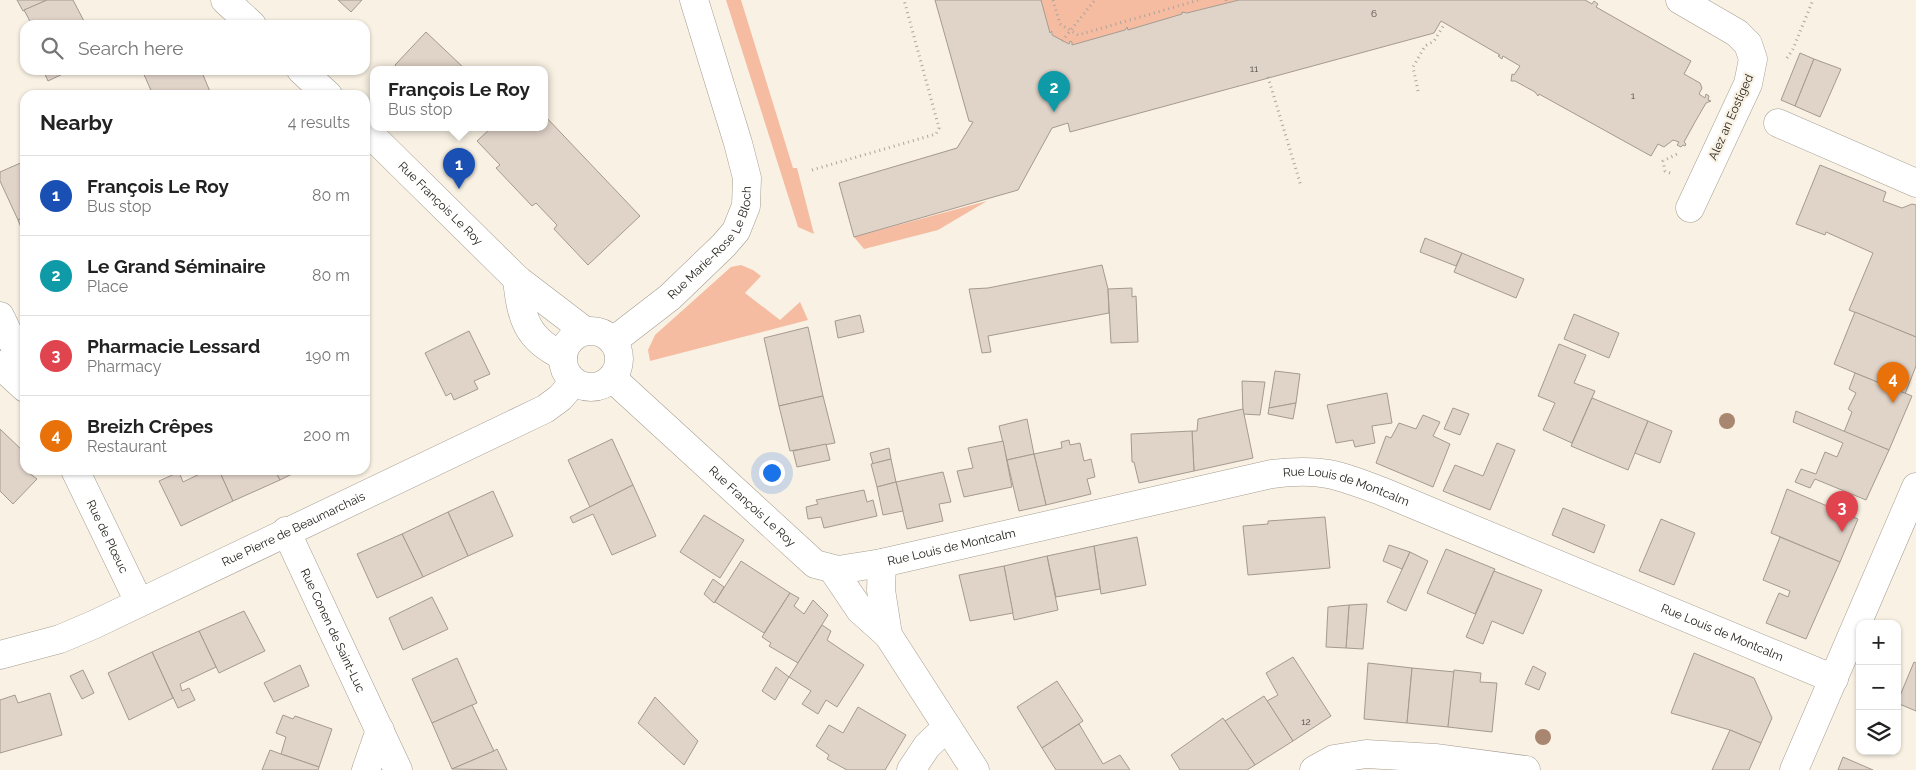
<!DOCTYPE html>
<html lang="en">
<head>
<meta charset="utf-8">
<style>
  :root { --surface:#fff; --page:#f6f6f6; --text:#222; --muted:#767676; --line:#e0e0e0; --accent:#ad2e7d }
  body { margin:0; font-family:Raleway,sans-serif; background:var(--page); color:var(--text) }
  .controls { position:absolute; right:15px; bottom:15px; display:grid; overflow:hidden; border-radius:10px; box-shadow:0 1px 4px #0004 }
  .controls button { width:45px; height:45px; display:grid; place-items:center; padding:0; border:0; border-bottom:1px solid var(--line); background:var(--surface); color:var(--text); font:25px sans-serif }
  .you { position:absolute; left:771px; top:472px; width:18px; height:18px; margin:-12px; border:4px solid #fff; border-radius:50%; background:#1a73e8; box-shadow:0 0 0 8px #1a73e833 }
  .badge { display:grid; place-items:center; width:32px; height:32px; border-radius:50%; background:var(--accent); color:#fff; font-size:16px; font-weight:700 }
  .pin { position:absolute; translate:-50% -41px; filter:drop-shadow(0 1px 2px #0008) }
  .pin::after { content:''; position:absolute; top:26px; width:18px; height:15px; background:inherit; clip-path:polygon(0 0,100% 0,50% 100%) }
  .popup { position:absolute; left:370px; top:66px; width:178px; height:65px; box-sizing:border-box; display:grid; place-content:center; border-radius:10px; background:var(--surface); filter:drop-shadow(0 1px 4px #0005); font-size:16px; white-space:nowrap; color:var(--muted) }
  .popup b { font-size:19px; color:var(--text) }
  .popup::after { content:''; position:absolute; left:50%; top:100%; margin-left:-10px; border:10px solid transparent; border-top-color:var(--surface) }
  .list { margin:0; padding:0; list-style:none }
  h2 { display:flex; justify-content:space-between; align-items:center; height:65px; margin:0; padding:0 20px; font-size:21px }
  h2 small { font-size:16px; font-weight:400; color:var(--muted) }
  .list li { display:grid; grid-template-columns:32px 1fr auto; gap:15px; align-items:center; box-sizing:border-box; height:80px; padding:0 20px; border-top:1px solid var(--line) }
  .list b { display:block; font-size:19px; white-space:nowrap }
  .list p { margin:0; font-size:16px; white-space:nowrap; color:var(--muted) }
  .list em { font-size:16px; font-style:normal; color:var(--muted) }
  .icon { flex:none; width:28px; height:28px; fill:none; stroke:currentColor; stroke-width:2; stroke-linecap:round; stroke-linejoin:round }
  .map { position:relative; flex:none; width:1916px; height:770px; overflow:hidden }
  .search { position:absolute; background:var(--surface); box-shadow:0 1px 4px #0004; left:20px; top:20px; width:350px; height:55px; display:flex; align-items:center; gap:12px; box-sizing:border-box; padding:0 18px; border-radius:15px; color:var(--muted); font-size:19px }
  .panel { position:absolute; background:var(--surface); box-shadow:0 1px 4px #0004; left:20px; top:90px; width:350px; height:385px; border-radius:15px }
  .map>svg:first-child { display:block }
  .green { fill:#f5bca2 }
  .building { fill:#e0d3c8; stroke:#a59a8f }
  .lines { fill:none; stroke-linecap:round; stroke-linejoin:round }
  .street-casing { stroke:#a59e91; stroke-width:29 }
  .secondary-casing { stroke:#a59e91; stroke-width:29 }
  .path { stroke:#aba59a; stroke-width:3; stroke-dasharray:1 4; stroke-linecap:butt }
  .street { stroke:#fff; stroke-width:28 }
  .secondary { stroke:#fff; stroke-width:28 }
  .tree { fill:#a88670 }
  .labels { text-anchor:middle; stroke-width:4.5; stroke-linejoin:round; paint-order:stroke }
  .number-label { font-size:10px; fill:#534e47 }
  .street-label { font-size:12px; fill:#24221c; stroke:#f9f1e3 }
</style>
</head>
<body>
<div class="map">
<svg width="1916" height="770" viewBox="0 0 1916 770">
  <rect width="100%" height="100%" fill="#f9f1e3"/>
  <g class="green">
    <polygon points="726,0 741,0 793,168 797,168 814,234 798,227"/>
    <polygon points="1041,0 1239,0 1187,13 1183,12 1182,14 1128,30 1127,27 1125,30 1072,45 1072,42 1070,41 1069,44 1052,35 1053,31 1050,33"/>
    <polygon points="987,201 938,230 864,249 854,237"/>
    <polygon points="741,265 753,270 761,276 745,293 780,320 800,302 808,320 650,361 648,350 655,335 731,267"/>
  </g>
  <g class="building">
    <polygon points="17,0 47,0 23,11"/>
    <polygon points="47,0 73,0 86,25 32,25 24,10"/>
    <polygon points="338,0 362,0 351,12"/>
    <polygon points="935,0 1041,0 1050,33 1052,31 1052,35 1069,44 1070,41 1072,42 1072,45 1125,30 1127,27 1128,30 1182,14 1182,12 1187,13 1239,0 1585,0 1592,4 1594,1 1598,4 1596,7 1691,61 1684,74 1700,83 1702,88 1699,94 1705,98 1706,94 1709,96 1708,100 1711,101 1706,103 1695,122 1684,142 1686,144 1685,146 1683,145 1681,147 1677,145 1679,142 1673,140 1664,147 1658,144 1651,156 1539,94 1538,96 1535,92 1515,81 1511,81 1512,74 1514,75 1520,66 1503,56 1502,59 1498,56 1500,55 1441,21 1434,33 1070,132 1068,123 1052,128 1018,190 854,237 839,183 957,148 973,122 969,121"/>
    <polygon points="426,32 466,70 400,70 395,65"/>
    <polygon points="1800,53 1814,59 1795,106 1781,100"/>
    <polygon points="1814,59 1841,69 1820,117 1795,106"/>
    <polygon points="43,70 71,70 48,81"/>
    <polygon points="142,70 201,70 211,94 153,95"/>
    <polygon points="544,115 640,216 588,265 554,229 557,225 536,203 532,206 496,168 500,165 477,141 491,128 544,128"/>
    <polygon points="25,161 25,217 18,220 0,181 0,172"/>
    <polygon points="1820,165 1886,192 1883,201 1902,208 1912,204 1916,205 1916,337 1849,310 1873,253 1826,232 1825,235 1796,224"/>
    <polygon points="25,217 25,237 18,220"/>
    <polygon points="1425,238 1462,253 1456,266 1420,252"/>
    <polygon points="1462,253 1524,279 1516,298 1454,272"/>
    <polygon points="1102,265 1108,289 1109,313 988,336 991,352 982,353 969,289 988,288"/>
    <polygon points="1132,288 1132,297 1136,296 1138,342 1111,343 1108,289"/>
    <polygon points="1855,312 1916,337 1916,366 1905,394 1834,364"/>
    <polygon points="1574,314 1619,333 1609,358 1564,339"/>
    <polygon points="860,315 864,332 838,338 835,321"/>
    <polygon points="808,327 823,396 779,406 764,338"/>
    <polygon points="469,331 490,374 474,381 478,389 454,400 451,393 446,396 425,353"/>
    <polygon points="1559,344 1586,355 1574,383 1595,391 1572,443 1543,430 1555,403 1538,396"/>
    <polygon points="1275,371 1300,374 1296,403 1269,408"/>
    <polygon points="1855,373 1912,396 1889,450 1844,432 1852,412 1848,409 1856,393 1849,389"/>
    <polygon points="1242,381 1265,382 1260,415 1243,414"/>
    <polygon points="1387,393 1392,423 1372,426 1375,443 1355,447 1353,440 1336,443 1327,405"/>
    <polygon points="823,396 835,443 790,451 779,406"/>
    <polygon points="1592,398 1648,421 1628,470 1571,446"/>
    <polygon points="1296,403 1293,419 1268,414 1269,408"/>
    <polygon points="1453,408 1469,414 1460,435 1444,429"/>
    <polygon points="1243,409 1253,458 1194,471 1192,431 1197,431 1198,419"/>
    <polygon points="1796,411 1889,450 1866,500 1815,479 1810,488 1795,482 1801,469 1816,474 1825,452 1837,457 1843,443 1793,422"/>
    <polygon points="1423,415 1440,422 1433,436 1450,444 1433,487 1376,463 1386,436 1391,438 1399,423 1416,429"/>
    <polygon points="1027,419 1034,454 1007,460 999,426"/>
    <polygon points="1648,421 1672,431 1660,463 1635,453"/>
    <polygon points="0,429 25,453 25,462 22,465 25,470 37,479 13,504 0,491"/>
    <polygon points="1192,431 1194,471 1139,483 1134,462 1132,462 1131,434"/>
    <polygon points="612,439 633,485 590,507 568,460"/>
    <polygon points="1069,440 1070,445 1080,443 1084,461 1091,459 1095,477 1087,479 1091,494 1046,505 1034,454 1062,448 1061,442"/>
    <polygon points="1003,441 1012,487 964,497 957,471 973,468 968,448"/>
    <polygon points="1497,443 1515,450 1490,510 1443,491 1455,465 1483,476"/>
    <polygon points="826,444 830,460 797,467 793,451"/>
    <polygon points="889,448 891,459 873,464 870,453"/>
    <polygon points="1034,454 1046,505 1019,511 1007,460"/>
    <polygon points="891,459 896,482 877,487 871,464"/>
    <polygon points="208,470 219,470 233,501 181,526 159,481 179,472 183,482"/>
    <polygon points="219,470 275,470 280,480 233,501"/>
    <polygon points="275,470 300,470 280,480"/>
    <polygon points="943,472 951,502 939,504 943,521 907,529 896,482"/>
    <polygon points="896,482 903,511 883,515 877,487"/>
    <polygon points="633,485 656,536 612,555 593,514 573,523 570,517"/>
    <polygon points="1787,489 1858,519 1840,562 1771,533"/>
    <polygon points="864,490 867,502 873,500 877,516 824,528 821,517 808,519 806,507 818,504 816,500"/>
    <polygon points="493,491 513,536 468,556 448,512"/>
    <polygon points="1563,508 1605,525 1594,553 1552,535"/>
    <polygon points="448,512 468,556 423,577 402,534"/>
    <polygon points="704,515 744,540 720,578 680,552"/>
    <polygon points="1325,517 1330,568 1248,575 1243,526 1268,524 1268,521"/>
    <polygon points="1661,519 1695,533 1674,585 1639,571"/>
    <polygon points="402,534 423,577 377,598 357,554"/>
    <polygon points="1137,537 1146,585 1101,594 1094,546"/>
    <polygon points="1780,537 1840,562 1806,639 1766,623 1779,593 1788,597 1790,591 1763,580"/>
    <polygon points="1389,545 1410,552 1402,569 1383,561"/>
    <polygon points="1094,546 1100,589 1056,597 1047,556"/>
    <polygon points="1446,549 1495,569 1475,614 1427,593"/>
    <polygon points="1410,552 1428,561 1406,611 1387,602"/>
    <polygon points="1047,556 1058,610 1014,620 1004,566"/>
    <polygon points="741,561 790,593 764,633 715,602"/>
    <polygon points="1004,566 1013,613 970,621 959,575"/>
    <polygon points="1494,571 1542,590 1523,634 1492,621 1483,644 1466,637"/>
    <polygon points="713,579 724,587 714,603 704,594"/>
    <polygon points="790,593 799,598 794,606 804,614 813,600 828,615 798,663 769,646 771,643 762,637"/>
    <polygon points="432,597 448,629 403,650 389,618"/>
    <polygon points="1367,604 1363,649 1346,648 1349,605"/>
    <polygon points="1349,605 1346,648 1326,647 1328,607"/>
    <polygon points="244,611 265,651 219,673 199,631"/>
    <polygon points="822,625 831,631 827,640 864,665 837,707 826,700 818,714 802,704 811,691 789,677"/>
    <polygon points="199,631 216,667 180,684 182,691 189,688 195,700 178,708 152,652"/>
    <polygon points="152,652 173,698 129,720 108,673"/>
    <polygon points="1694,653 1754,678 1772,718 1761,743 1730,730 1671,713"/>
    <polygon points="1293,657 1331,716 1293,741 1267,701 1278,695 1266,673"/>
    <polygon points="457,658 477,703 432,723 412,679"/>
    <polygon points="1914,662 1916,663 1916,711 1897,703"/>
    <polygon points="1368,663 1412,668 1407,723 1364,719"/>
    <polygon points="300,665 309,686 274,702 264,683"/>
    <polygon points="1533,666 1546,673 1539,690 1525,684"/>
    <polygon points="776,667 789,677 775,700 762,691"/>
    <polygon points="1412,668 1455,672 1448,727 1407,723"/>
    <polygon points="83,670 94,693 82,699 70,676"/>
    <polygon points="1454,670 1481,673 1480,682 1497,683 1492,732 1448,727"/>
    <polygon points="1057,681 1083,721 1042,748 1017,707"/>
    <polygon points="50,693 62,735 0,753 0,700 15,695 18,703"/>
    <polygon points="1264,696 1293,741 1255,765 1225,721"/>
    <polygon points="655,697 698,741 684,765 638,723"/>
    <polygon points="472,705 494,751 452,769 432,723"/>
    <polygon points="858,707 906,735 885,770 847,770 827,759 829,755 816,746 829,725 843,733"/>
    <polygon points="283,715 293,719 295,716 332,729 319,767 281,754 286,737 276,733"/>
    <polygon points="1223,718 1255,765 1247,770 1180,770 1171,755"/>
    <polygon points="1079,724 1103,764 1120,755 1130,770 1056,770 1042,748"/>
    <polygon points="1730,730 1761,743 1749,770 1712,770"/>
    <polygon points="497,749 507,770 452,769 494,751"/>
    <polygon points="270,750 281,754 319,767 318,770 262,770"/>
    <polygon points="1843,757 1873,770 1838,770"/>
  </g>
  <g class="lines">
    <defs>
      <g id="street">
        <polyline points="225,0 252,25"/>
        <polyline points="1680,0 1737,33 1748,44 1753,59 1748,84 1690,208"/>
        <polyline points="301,70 328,95"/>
        <polyline points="1778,123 1916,183"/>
        <path id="s1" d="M365 129 517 279 585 331"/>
        <path d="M517 279C521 317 526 339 563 356"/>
        <polyline points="0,316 25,368"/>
        <circle cx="591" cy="359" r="28"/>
        <path id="s2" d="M613 341 670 297 724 245 736 231 746 206 747 178 738 143 694 0"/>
        <polyline points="0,365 25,388"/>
        <path id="s3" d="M612 378 815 564 838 570 882 563 1272 474C1320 468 1336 474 1381 491L1834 679"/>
        <path id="s4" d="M75 470 139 602"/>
        <path id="s5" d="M286 531 398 770"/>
        <polyline points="882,563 881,590 888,635"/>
        <polyline points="833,570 860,610 888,635 975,770"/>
        <path id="s6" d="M0 655 60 639 93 625 545 409 560 398 574 382"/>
        <polyline points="366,770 380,730"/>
        <polyline points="911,770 927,746 947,727"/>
        <polyline points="1314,770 1334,759 1366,754 1435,758 1526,770"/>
      </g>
      <polyline id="secondary" points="1794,770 1916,487"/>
    </defs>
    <use href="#street" class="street-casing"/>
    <use href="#secondary" class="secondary-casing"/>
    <g class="path">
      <polyline points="1053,0 1060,24 1078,35 1199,0"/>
      <polyline points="1226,0 1227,4"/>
      <polyline points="1062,41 1095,0"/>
      <polyline points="1787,58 1793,49 1813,0"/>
      <polyline points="1268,77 1301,186"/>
      <polyline points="1418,91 1413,67 1425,46 1434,41 1445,23"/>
      <polyline points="812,170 936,134 939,128 904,0"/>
      <polyline points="1670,173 1665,171 1663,161 1677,154"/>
    </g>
    <use href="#street" class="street"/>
    <use href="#secondary" class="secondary"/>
  </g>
  <g class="tree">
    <circle cx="1727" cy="421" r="8"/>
    <circle cx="1543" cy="737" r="8"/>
  </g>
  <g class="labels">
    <g class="number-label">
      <text x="1374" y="17">6</text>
      <text x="1254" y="72">11</text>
      <text x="1633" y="99">1</text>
      <text x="1306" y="725">12</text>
    </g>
    <g class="street-label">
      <text transform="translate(1731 117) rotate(-66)" y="4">Alez an Eostiged</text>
      <text dy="4" stroke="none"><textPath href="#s1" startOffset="106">Rue François Le Roy</textPath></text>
      <text dy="4" stroke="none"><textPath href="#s2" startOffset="142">Rue Marie-Rose Le Bloch</textPath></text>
      <text dy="4" stroke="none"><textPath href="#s3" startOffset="820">Rue Louis de Montcalm</textPath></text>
      <text dy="4" stroke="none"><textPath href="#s3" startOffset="190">Rue François Le Roy</textPath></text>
      <text dy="4" stroke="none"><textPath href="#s6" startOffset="320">Rue Pierre de Beaumarchais</textPath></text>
      <text dy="4" stroke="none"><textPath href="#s4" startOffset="74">Rue de Plœuc</textPath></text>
      <text dy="4" stroke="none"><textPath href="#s3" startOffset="415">Rue Louis de Montcalm</textPath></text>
      <text dy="4" stroke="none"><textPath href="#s5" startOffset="110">Rue Conen de Saint-Luc</textPath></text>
      <text dy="4" stroke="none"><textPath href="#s3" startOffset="1225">Rue Louis de Montcalm</textPath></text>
    </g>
  </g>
</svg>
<div class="controls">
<button>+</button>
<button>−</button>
<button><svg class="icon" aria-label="layers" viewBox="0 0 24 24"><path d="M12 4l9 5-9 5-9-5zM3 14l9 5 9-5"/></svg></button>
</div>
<div class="you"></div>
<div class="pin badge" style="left:459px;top:189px;background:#1a4fb4">1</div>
<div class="popup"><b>François Le Roy</b>Bus stop</div>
<div class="pin badge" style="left:1054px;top:112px;background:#0f9aa8">2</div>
<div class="pin badge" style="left:1842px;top:532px;background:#e0444e">3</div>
<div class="pin badge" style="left:1893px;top:403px;background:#e8710a">4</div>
<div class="search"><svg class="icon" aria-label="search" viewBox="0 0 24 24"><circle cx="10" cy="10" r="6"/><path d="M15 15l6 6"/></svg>Search here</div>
<section class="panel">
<h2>Nearby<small>4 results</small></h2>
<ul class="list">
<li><span class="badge" style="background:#1a4fb4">1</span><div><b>François Le Roy</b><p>Bus stop</p></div><em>80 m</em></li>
<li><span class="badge" style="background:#0f9aa8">2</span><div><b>Le Grand Séminaire</b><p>Place</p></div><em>80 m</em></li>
<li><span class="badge" style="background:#e0444e">3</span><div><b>Pharmacie Lessard</b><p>Pharmacy</p></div><em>190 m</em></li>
<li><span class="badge" style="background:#e8710a">4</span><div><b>Breizh Crêpes</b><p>Restaurant</p></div><em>200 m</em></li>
</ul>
</section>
</div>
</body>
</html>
